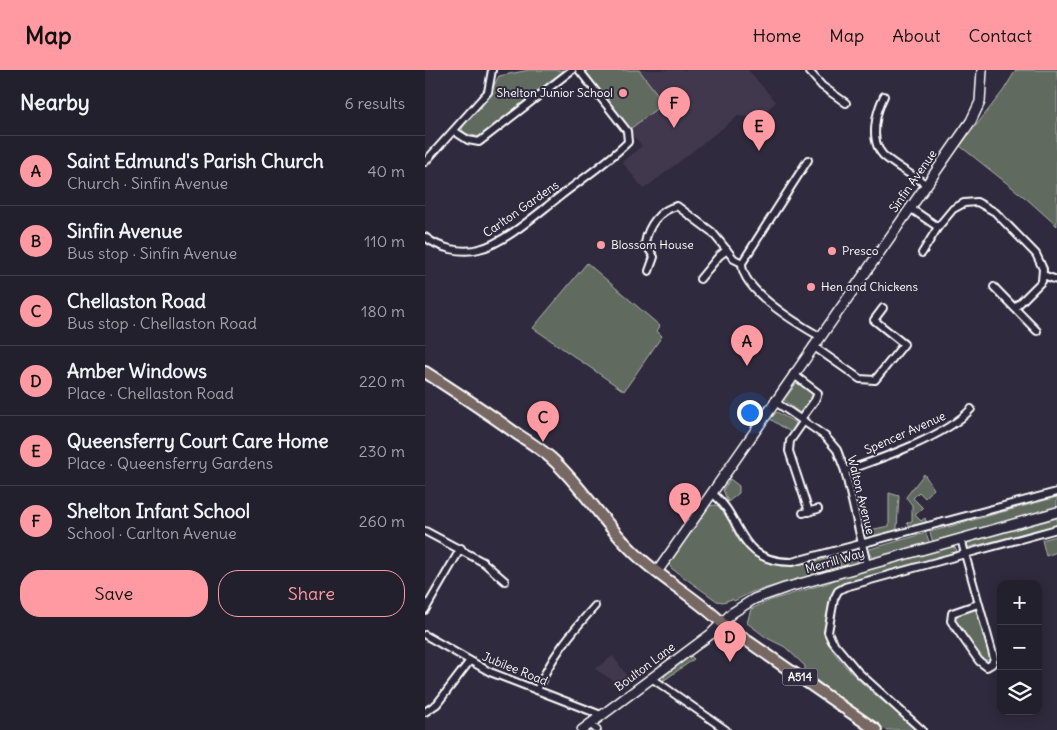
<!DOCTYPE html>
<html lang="en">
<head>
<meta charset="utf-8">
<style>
  :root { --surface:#23202e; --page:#2b2836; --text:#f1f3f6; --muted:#a3a3aa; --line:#403e4a; --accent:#ff9aa2 }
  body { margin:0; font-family:Delius,sans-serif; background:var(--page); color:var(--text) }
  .controls { position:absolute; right:15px; bottom:15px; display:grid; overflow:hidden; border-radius:10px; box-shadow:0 2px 12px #0003 }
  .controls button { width:45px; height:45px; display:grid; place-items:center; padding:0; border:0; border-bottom:1px solid var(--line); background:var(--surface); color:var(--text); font:25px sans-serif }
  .you { position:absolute; left:324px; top:342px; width:18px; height:18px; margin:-12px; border:4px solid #fff; border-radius:50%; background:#1a73e8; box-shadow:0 0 0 8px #1a73e833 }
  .badge { display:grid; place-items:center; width:32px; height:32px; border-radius:50%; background:var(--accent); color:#111; font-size:16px; font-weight:700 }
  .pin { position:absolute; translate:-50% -41px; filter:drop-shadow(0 1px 2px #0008) }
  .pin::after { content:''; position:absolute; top:26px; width:18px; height:15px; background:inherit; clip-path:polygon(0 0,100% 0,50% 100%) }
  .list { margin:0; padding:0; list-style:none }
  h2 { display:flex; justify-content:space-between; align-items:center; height:65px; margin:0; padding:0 20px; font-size:21px }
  h2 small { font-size:16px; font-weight:400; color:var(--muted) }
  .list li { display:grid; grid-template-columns:32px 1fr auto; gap:15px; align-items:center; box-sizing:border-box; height:70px; padding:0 20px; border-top:1px solid var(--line) }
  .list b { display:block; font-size:19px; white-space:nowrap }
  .list p { margin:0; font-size:16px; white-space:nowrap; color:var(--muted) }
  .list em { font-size:16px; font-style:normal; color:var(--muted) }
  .actions { display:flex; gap:10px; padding:15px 20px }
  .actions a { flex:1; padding:11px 0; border:1px solid var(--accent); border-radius:20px; text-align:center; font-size:18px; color:var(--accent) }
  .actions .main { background:var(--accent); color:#111 }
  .icon { flex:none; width:28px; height:28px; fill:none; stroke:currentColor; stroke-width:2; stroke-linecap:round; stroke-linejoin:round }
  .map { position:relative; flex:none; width:632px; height:660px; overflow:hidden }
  header { display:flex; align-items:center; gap:30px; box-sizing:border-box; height:70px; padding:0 25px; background:var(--accent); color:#111 }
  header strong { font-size:24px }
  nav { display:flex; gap:28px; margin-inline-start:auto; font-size:18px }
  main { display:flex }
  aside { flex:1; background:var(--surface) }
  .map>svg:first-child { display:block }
  .built { fill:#42394e }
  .green { fill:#616a5e; stroke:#b0b4ae }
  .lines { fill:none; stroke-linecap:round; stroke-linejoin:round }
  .street-casing { stroke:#fff; stroke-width:10 }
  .secondary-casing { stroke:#fff; stroke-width:12 }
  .primary-casing { stroke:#fff; stroke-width:14 }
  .street { stroke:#2f2a3d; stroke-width:6 }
  .secondary { stroke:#2f2a3d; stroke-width:9 }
  .primary { stroke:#776864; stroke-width:10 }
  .poi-dot { fill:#ff9aa2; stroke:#2f2a3d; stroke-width:2 }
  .labels { text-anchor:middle; stroke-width:4; stroke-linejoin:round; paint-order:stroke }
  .shield { fill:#2f2a3d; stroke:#c1bfc5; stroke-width:1 }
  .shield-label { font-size:11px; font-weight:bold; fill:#fff }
  .poi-label { font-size:12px; fill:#fff; stroke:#2f2a3d; text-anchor:start }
  .street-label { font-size:12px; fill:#fff; stroke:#2f2a3d }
</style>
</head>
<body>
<header>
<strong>Map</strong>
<nav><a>Home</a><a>Map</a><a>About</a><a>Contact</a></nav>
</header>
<main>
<aside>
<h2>Nearby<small>6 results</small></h2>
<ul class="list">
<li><span class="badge">A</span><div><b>Saint Edmund's Parish Church</b><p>Church · Sinfin Avenue</p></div><em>40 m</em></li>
<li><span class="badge">B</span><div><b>Sinfin Avenue</b><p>Bus stop · Sinfin Avenue</p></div><em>110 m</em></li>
<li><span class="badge">C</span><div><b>Chellaston Road</b><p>Bus stop · Chellaston Road</p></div><em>180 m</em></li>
<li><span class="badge">D</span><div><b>Amber Windows</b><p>Place · Chellaston Road</p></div><em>220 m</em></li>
<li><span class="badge">E</span><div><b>Queensferry Court Care Home</b><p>Place · Queensferry Gardens</p></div><em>230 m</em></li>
<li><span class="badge">F</span><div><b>Shelton Infant School</b><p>School · Carlton Avenue</p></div><em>260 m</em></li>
</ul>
<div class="actions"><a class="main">Save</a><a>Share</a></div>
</aside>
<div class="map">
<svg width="632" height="660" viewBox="0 0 632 660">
  <rect width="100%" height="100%" fill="#2f2a3d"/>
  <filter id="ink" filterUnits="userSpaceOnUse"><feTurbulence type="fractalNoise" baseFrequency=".02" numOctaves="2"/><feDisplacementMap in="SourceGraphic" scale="10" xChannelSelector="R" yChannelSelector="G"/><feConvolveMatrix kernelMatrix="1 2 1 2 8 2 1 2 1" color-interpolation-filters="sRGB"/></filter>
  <g filter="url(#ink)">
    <g class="built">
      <polygon points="155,0 323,0 351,32 334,47 313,46 219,119 197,92 217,76"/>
      <polygon points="188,586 206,612 199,617 170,599"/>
    </g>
    <g class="green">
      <polygon points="104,0 142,0 55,67 38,63 37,56 62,29 74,6"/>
      <polygon points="160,0 214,0 239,33 205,59"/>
      <polygon points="591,0 632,0 632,156 603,130 535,76 578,21"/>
      <polygon points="162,193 235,256 232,261 237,266 199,321 108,258"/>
      <polygon points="373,311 387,320 390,325 377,345 359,330"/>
      <polygon points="352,342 371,353 367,363 345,349"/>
      <polygon points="499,404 509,419 500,428 494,422 488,428 498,438 490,445 496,451 500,448 502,454 485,457 482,453 487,451 487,435 481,427"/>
      <polygon points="305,409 314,416 314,423 303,432 298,420"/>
      <polygon points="464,423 474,426 472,458 471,462 448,469 442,466 440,461 464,456"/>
      <polygon points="632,427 632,438 508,473 505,462"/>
      <path d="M290 435 298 437C305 449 308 464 317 475 342 505 378 494 410 487L413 498 327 522 309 531 307 529 298 532 292 531 246 498 243 491 283 436Z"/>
      <polygon points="632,448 632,455 541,478 542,473"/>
      <polygon points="501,463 505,474 448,489 443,482 445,479"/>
      <polygon points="632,466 632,482 621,486 617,470"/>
      <path d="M528 476 532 480 530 483 419 513C409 518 406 528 404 538 403 547 399 560 402 569 413 599 468 639 493 660H461L422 634 380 601V596L360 577 342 568 322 553 326 539 346 530 403 513 428 501Z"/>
      <polygon points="432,482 436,492 416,498 413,486"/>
      <polygon points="549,539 553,542 566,589 564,594 559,594 529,550 531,546"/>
      <polygon points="266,586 269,589 238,611 240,605"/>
    </g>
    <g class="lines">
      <defs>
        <g id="street">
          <polyline points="383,0 397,16 421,33"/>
          <path d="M459 26C451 42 444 70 458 85 470 96 487 105 501 114"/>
          <polyline points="29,61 43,70 54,72 147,0"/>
          <polyline points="0,92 63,22 67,0"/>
          <polyline points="485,138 513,157"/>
          <path d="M0 167C14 178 36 184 54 179 80 173 113 143 134 127 157 109 182 93 203 72L202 61 154 0"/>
          <polyline points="497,183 513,157 528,139 539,133 552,132 570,142 611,184 618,199 617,211 590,238"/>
          <polyline points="317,193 383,90"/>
          <path d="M224 201 229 187 220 173C223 156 234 140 252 136L287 162 309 189 317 193C316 220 373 254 394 266"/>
          <polyline points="618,205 632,210"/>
          <polyline points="275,209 294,186 302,180"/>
          <polyline points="569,217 612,261"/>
          <polyline points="388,276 435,309 450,310 479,274 449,250 458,238"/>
          <polyline points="368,304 393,323 390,330 376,349"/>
          <polyline points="349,331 400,366 412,380 420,401 442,495"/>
          <polyline points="379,351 365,371 364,381 384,442"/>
          <path d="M420 401C455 389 522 366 546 339"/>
          <path d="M287 423C320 449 310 492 367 492L632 422"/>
          <polyline points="378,443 393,439"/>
          <polyline points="0,461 58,492 80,511"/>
          <polyline points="536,468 540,484 632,459"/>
          <polyline points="0,540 36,478"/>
          <polyline points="0,565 65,602 176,645"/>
          <polyline points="228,609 301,660"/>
          <path d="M112 620C127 586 145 564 170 536"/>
          <polyline points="0,642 12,634 44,592"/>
          <polyline points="165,654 172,660"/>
          <polyline points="497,660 433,602 407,571 403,562 409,529 413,521 420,517 540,484 569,588 567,594 562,597 554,591 526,551 527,543 553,534"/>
        </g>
        <g id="secondary">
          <polyline points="232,502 546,51 555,32 557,0"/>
          <polyline points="157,660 286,564 307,543 329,529 360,518 632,442"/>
        </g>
        <path id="primary" d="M0 302C31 322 62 342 92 364 103 371 116 379 126 388 159 418 181 458 215 488 241 512 273 529 298 554L451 660"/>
      </defs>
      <use href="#street" class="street-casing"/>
      <use href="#secondary" class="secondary-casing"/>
      <use href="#primary" class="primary-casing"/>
      <use href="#street" class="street"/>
      <use href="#secondary" class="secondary"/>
      <use href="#primary" class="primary"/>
    </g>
  </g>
  <g class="poi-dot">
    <circle cx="198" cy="23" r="5"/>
    <circle cx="176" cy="175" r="5"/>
    <circle cx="407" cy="181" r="5"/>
    <circle cx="386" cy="217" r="5"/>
  </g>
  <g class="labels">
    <rect class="shield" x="357.5" y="598.5" width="35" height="17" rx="4"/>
    <g class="shield-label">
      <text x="375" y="611">A514</text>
    </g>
    <g class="poi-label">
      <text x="188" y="27" text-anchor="end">Shelton Junior School</text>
      <text x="186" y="179">Blossom House</text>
      <text x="417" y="185">Presco</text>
      <text x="396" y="221">Hen and Chickens</text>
    </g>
    <g class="street-label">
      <text transform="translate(488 111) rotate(-55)" y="4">Sinfin Avenue</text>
      <text transform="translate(96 139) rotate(-35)" y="4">Carlton Gardens</text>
      <text transform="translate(480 363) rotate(-24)" y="4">Spencer Avenue</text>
      <text transform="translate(436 425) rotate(76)" y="4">Walton Avenue</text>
      <text transform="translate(410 491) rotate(-16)" y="4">Merrill Way</text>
      <text transform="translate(220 597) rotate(-37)" y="4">Boulton Lane</text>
      <text transform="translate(90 599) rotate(22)" y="4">Jubilee Road</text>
    </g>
  </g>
</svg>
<div class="controls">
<button>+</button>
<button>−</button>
<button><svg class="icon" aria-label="layers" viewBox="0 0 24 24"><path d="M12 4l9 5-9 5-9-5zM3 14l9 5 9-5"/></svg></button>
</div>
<div class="you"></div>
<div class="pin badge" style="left:322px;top:296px">A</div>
<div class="pin badge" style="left:260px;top:454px">B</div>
<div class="pin badge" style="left:118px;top:372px">C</div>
<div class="pin badge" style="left:305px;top:592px">D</div>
<div class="pin badge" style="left:334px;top:81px">E</div>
<div class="pin badge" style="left:249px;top:58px">F</div>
</div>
</main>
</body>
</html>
